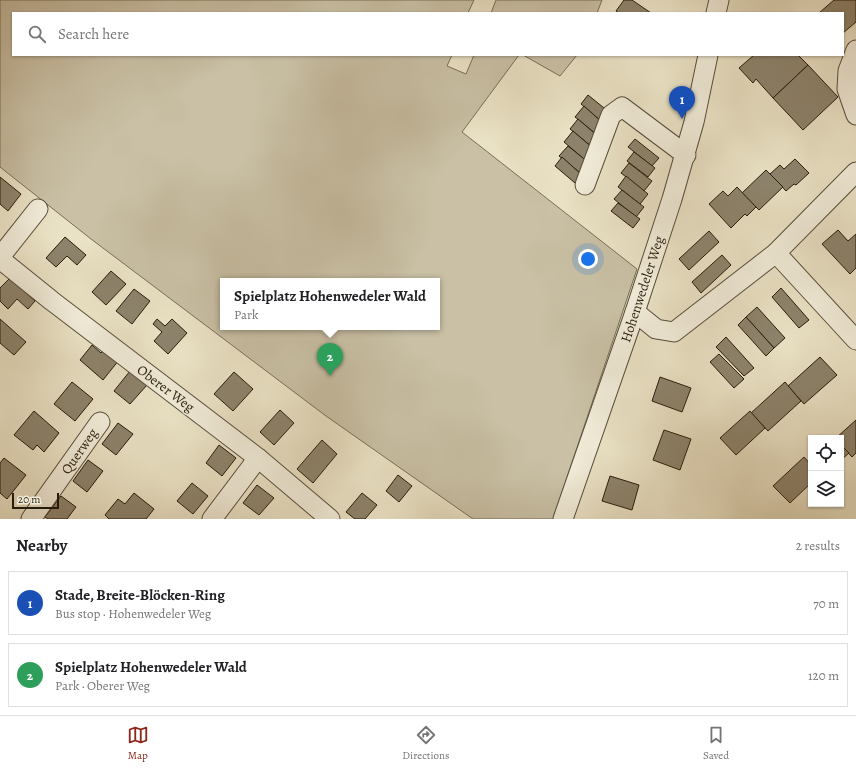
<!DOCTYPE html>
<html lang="en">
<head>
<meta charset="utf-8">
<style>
  :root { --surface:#fff; --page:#f2f2f2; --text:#202124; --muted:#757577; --line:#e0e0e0; --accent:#8f2418 }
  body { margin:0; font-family:Alegreya,serif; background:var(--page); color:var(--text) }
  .controls { position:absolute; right:12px; bottom:12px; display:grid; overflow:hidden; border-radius:0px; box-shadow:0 1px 3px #0004 }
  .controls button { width:36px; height:36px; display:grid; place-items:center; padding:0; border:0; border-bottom:1px solid var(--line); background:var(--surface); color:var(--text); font:20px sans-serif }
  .scale { position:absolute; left:12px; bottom:10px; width:47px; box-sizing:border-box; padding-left:4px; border:2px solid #281c0b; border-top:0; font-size:11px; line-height:14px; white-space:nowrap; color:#281c0b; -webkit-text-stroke:3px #f1ecd9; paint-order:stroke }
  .you { position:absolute; left:588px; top:259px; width:14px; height:14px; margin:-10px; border:3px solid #fff; border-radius:50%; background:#1a73e8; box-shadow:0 0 0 6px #1a73e833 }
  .badge { display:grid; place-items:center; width:26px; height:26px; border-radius:50%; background:var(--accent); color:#fff; font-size:13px; font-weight:700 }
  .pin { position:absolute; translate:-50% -33px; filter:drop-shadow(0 1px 2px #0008) }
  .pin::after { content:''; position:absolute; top:21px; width:14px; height:12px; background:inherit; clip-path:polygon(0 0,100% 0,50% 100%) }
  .popup { position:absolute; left:220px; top:278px; width:220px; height:52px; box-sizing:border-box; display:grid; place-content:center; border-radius:0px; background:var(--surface); filter:drop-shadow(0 1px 3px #0005); font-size:13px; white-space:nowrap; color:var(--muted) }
  .popup b { font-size:15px; color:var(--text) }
  .popup::after { content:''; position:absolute; left:50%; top:100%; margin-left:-8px; border:8px solid transparent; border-top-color:var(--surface) }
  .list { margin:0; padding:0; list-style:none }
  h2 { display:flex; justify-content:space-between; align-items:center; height:52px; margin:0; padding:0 16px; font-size:17px }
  h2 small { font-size:13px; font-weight:400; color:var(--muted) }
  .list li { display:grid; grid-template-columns:26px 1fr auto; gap:12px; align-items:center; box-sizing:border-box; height:64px; margin:0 8px 8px; padding:0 8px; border:1px solid var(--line); border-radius:0px }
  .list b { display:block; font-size:15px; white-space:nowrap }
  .list p { margin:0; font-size:13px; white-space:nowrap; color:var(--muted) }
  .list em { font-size:13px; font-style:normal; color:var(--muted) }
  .icon { flex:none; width:22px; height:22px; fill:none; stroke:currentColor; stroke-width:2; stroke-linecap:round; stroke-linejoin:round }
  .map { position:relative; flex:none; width:856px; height:519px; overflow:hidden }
  .search { position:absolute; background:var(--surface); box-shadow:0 1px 3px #0004; left:12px; right:12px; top:12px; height:44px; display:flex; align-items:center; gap:10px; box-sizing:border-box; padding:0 14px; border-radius:0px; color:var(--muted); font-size:15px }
  .sheet { height:196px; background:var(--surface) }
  nav { display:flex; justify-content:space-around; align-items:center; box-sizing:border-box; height:56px; border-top:1px solid var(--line); background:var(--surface); font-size:11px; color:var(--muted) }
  nav a { display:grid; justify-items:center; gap:2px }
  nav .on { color:var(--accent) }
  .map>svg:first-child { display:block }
  .green { fill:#c9c0a5; stroke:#786e58; fill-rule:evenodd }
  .building { fill:#8d836c; stroke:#281c0b }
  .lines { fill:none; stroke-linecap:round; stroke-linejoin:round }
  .minor-casing { stroke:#584e3a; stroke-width:21 }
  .minor { stroke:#f1ecd9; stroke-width:19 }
  .labels { text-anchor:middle; stroke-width:3; stroke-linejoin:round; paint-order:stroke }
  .street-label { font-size:14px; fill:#281c0b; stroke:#f1ecd9 }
</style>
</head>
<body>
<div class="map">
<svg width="856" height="519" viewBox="0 0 856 519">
  <rect width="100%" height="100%" fill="#eae2c5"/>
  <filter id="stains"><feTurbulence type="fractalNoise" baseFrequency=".005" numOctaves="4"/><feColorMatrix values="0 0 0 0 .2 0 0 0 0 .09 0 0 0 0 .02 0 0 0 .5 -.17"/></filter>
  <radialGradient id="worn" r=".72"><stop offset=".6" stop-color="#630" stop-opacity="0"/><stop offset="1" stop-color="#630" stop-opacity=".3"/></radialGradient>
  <g class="green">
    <path d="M0 0H474L468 13H13V55H452L447 66 466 74 474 55H519L462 132 637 269 553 519H473L326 416 91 239 0 167ZM223 281H437V327H223Z"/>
    <polygon points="496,0 602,0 597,13 491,13"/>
    <polygon points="523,55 577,55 560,76"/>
  </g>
  <g class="building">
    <polygon points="624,0 632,0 651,13 619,13 616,11"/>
    <polygon points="834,0 856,0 856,22 843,33 843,13 819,13"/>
    <polygon points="754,55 798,55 808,65 773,98 756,79 753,83 739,68"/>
    <polygon points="808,65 838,97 803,130 773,98"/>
    <polygon points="588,95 609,112 601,121 581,104"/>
    <polygon points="584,106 604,124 596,134 575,117"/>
    <polygon points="578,119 600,138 592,147 570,129"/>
    <polygon points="573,131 594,149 585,160 564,142"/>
    <polygon points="635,139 659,158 652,166 628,147"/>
    <polygon points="568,146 588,162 579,172 559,156"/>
    <polygon points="634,152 655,168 648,177 627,161"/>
    <polygon points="562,157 582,175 575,183 555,166"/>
    <polygon points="795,159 809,173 796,185 794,184 786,191 770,174 780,165 784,169"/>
    <polygon points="629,163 652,181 644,191 621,173"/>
    <polygon points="766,170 783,187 759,210 742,193"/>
    <polygon points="626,176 648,194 640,204 618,187"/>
    <polygon points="0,177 21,194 8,211 0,204"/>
    <polygon points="737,187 756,207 747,216 745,214 731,228 709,204 723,191 728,196"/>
    <polygon points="622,190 644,207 636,217 614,199"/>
    <polygon points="618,203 640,219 633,228 611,211"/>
    <polygon points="838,230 848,241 856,234 856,268 850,274 822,244"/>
    <polygon points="709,231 719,242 689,270 679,259"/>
    <polygon points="65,237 86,255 77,265 67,256 56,267 46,258"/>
    <polygon points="722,255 731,265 701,293 692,282"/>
    <polygon points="111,271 126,284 106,305 92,292"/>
    <polygon points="10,278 35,301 28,309 17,299 8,309 0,301 0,288"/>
    <polygon points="781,288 809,320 799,328 772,297"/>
    <polygon points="134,289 150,301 132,324 116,311"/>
    <polygon points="757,307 785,338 774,348 746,317"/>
    <polygon points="746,317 774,348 766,356 738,325"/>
    <polygon points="0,319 26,342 14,355 0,343"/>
    <polygon points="157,319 165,326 172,319 187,333 168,354 154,341 162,332 153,324"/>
    <polygon points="726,337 754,368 744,376 716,347"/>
    <polygon points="92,345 101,353 105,348 119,360 103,380 80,360"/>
    <polygon points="719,354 744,379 734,388 710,362"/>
    <polygon points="820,357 837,375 804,404 788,386"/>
    <polygon points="130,371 147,385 130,404 114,391"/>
    <polygon points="234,372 253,389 233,411 214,394"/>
    <polygon points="660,377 691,388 682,412 652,401"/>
    <polygon points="72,382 93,399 75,421 54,404"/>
    <polygon points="785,382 801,401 768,431 751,413"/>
    <polygon points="280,410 294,423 274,445 260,432"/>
    <polygon points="34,411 59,433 44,452 37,445 33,450 14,435"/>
    <polygon points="750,411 765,428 736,455 720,438"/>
    <polygon points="856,420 856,453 852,457 841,445 841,438 836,438"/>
    <polygon points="118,423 133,434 116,455 102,444"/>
    <polygon points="664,430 691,439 680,470 653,460"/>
    <polygon points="322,440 337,454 313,483 297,469"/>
    <polygon points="219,445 236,458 222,476 206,463"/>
    <polygon points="841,445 849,453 841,460"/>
    <polygon points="804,457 811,465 811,483 790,503 773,486"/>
    <polygon points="4,458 26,475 7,499 0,493 0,463"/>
    <polygon points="88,460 103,471 87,492 73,481"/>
    <polygon points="398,475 412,486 399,502 386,491"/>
    <polygon points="610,476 639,485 632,510 602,501"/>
    <polygon points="192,483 208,496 193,514 177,501"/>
    <polygon points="257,485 274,498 259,515 243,503"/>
    <polygon points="134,493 154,509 146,519 109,519 105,515 118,499 125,504"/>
    <polygon points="362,493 377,505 365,519 355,519 346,512"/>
    <polygon points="61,496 76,507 67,519 48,519 45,517"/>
  </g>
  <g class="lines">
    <defs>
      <g id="minor">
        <polyline points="716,13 719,0"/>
        <polyline points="856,50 848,71 847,89 856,115"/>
        <polyline points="585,185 611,115 622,107 686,155"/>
        <polyline points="776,253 856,340"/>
        <polyline points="0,257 38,209"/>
        <polyline points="0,259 52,301 258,458 330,519"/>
        <polyline points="635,312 656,329 674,332 776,253 856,172"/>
        <polyline points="31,519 100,422"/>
        <polyline points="212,519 258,458"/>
        <polyline points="563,519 635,312 672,199 694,122 708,55"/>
      </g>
    </defs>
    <use href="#minor" class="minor-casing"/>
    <use href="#minor" class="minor"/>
  </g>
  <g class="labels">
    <g class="street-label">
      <text transform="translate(642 289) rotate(-72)" y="5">Hohenwedeler Weg</text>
      <text transform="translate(166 388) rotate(37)" y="5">Oberer Weg</text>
      <text transform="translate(79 451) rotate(-55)" y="5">Querweg</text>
    </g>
  </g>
  <rect width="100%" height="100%" filter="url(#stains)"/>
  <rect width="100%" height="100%" fill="url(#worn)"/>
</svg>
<div class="controls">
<button><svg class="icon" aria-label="locate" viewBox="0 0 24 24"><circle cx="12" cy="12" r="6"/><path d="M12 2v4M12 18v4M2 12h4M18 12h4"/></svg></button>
<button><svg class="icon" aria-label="layers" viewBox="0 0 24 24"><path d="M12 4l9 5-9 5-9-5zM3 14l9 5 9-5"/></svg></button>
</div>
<div class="scale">20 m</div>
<div class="you"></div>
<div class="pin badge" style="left:682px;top:119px;background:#1a4fb4">1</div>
<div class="pin badge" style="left:330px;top:376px;background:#2e9e5b">2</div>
<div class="popup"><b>Spielplatz Hohenwedeler Wald</b>Park</div>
<div class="search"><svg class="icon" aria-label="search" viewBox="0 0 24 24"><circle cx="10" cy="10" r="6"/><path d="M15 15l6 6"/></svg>Search here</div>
</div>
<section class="sheet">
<h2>Nearby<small>2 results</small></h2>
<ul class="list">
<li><span class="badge" style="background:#1a4fb4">1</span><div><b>Stade, Breite-Blöcken-Ring</b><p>Bus stop · Hohenwedeler Weg</p></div><em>70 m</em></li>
<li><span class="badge" style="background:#2e9e5b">2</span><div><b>Spielplatz Hohenwedeler Wald</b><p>Park · Oberer Weg</p></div><em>120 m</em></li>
</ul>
</section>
<nav>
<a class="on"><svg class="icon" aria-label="map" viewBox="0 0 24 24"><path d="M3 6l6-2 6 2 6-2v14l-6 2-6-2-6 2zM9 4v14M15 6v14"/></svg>Map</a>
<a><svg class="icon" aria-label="directions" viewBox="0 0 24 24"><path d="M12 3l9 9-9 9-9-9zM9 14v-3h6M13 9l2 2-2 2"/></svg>Directions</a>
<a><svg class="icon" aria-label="saved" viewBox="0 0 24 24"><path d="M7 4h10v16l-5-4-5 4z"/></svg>Saved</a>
</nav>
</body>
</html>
